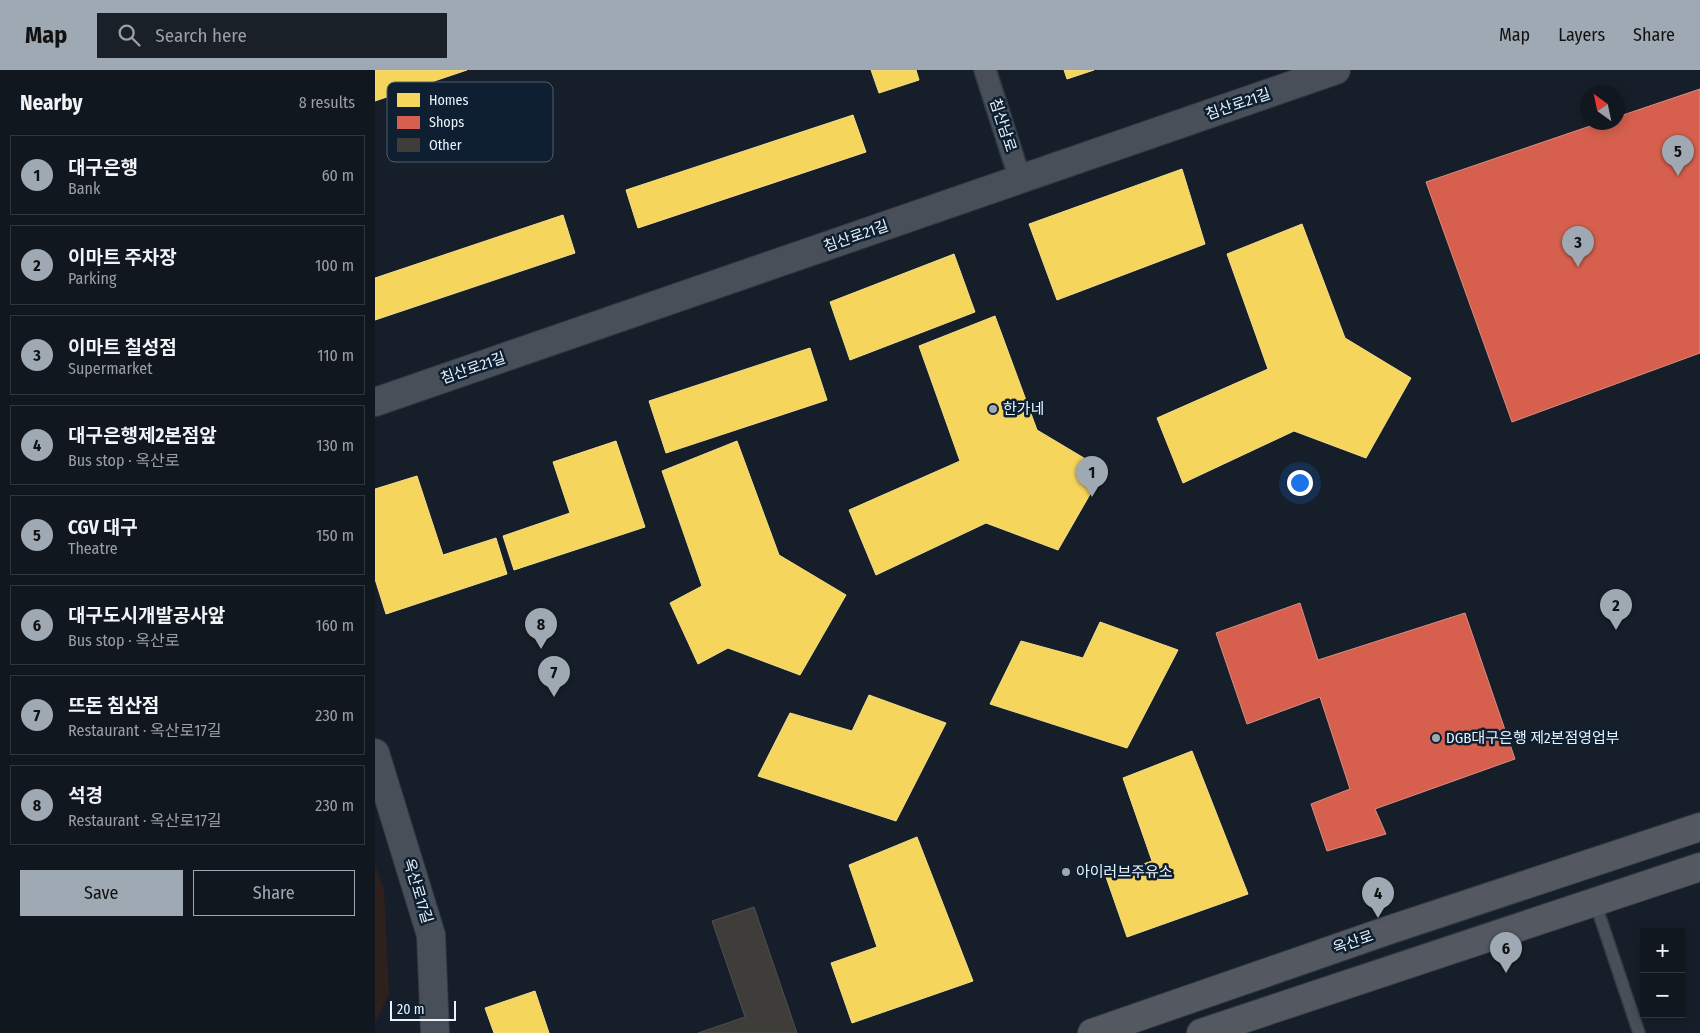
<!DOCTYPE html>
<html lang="en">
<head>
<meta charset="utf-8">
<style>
  :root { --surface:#10171f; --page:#192028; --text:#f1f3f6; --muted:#9c9fa4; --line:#30363d; --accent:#9fa9b3 }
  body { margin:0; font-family:"Fira Sans Condensed","Noto Sans KR",sans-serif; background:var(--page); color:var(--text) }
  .controls { position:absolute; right:15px; bottom:15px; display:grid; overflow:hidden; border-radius:0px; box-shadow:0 2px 12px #0003 }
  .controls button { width:45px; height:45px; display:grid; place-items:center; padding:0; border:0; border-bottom:1px solid var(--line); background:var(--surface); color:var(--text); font:25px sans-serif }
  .compass { position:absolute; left:1205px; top:15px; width:45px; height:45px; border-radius:50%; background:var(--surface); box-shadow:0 2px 12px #0003; rotate:327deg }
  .scale { position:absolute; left:15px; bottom:12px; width:66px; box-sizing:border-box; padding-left:5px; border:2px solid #e9f3fd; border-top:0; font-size:14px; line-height:18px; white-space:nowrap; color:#e9f3fd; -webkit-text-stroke:4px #0e1f31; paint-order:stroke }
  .you { position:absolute; left:924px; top:412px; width:18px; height:18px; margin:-12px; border:4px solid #fff; border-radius:50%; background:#1a73e8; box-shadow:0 0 0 8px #1a73e833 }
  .badge { display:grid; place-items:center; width:32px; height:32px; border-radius:50%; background:var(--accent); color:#111; font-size:16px; font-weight:700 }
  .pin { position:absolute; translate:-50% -41px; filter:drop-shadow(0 1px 2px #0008) }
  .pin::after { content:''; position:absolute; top:26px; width:18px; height:15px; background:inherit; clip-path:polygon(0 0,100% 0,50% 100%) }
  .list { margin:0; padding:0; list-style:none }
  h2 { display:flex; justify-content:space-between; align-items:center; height:65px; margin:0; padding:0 20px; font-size:21px }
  h2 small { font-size:16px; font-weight:400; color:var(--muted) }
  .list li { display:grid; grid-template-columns:32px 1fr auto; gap:15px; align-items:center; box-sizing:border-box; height:80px; margin:0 10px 10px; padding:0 10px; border:1px solid var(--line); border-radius:0px }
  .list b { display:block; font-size:19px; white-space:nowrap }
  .list p { margin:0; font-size:16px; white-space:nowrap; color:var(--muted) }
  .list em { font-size:16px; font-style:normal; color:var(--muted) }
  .actions { display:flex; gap:10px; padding:15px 20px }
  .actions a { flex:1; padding:11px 0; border:1px solid var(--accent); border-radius:0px; text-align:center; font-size:18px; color:var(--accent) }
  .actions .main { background:var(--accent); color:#111 }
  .icon { flex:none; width:28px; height:28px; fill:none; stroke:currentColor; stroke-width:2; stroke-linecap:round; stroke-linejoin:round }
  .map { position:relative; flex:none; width:1325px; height:963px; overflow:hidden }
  header { display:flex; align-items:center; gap:30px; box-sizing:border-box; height:70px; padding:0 25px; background:var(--accent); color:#111 }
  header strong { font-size:24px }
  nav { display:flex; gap:28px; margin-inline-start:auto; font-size:18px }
  .search { width:350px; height:45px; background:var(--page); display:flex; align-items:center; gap:12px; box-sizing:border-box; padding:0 18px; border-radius:0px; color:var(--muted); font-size:19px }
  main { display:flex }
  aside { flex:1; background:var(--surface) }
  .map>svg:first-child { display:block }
  .education { fill:#2e201d }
  .homes { fill:#f6d55c; stroke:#f2de8c }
  .shops { fill:#d6604d; stroke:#dc8c82 }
  .building { fill:#3e3d3a; stroke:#4e4e4e }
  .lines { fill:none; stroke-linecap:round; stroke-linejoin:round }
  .service-casing { stroke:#313840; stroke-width:14 }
  .minor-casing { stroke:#313840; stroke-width:24 }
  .tertiary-casing { stroke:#313840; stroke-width:30 }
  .secondary-casing { stroke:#313840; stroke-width:30 }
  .service { stroke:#484f58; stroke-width:11 }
  .minor { stroke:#484f58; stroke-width:21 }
  .tertiary { stroke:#484f58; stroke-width:28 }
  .secondary { stroke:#545860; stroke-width:28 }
  .poi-dot { fill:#9fa9b3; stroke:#0e1f31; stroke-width:2 }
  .labels { text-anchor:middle; stroke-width:5; stroke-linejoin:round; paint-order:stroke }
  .street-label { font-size:15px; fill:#e9f3fd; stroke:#0e1f31 }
  .poi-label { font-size:15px; fill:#e9f3fd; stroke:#0e1f31; text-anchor:start }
  .key { fill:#0e1f31; stroke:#505f6e; stroke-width:1 }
  .key-label { font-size:14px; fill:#e9f3fd }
</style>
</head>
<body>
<header>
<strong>Map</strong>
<div class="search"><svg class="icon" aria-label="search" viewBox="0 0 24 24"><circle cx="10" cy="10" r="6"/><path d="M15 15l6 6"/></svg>Search here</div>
<nav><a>Map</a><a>Layers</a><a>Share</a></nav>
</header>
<main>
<aside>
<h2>Nearby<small>8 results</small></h2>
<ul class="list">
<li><span class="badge">1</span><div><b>대구은행</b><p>Bank</p></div><em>60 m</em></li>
<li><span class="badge">2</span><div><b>이마트 주차장</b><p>Parking</p></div><em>100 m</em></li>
<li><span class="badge">3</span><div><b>이마트 칠성점</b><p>Supermarket</p></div><em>110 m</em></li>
<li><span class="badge">4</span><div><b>대구은행제2본점앞</b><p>Bus stop · 옥산로</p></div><em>130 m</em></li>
<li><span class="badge">5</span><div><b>CGV 대구</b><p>Theatre</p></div><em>150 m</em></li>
<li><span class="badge">6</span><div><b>대구도시개발공사앞</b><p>Bus stop · 옥산로</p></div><em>160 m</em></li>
<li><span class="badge">7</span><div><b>뜨돈 침산점</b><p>Restaurant · 옥산로17길</p></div><em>230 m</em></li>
<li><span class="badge">8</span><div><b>석경</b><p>Restaurant · 옥산로17길</p></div><em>230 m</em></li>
</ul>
<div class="actions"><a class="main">Save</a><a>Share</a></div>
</aside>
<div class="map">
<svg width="1325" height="963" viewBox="0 0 1325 963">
  <rect width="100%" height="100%" fill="#161f29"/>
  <polygon class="education" points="0,794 9,821 14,924 0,953"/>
  <g class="homes">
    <polygon points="0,0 92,0 0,31"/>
    <polygon points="496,0 541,0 544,10 504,23"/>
    <polygon points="689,0 719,0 692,9"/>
    <polygon points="478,45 491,82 263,158 251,120"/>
    <polygon points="807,99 830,174 682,230 654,154"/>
    <polygon points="188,145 200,183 0,250 0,208"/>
    <polygon points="927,154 970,268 1036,308 991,388 919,361 808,413 782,348 893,299 852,184"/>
    <polygon points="579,184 600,242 475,290 455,232"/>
    <polygon points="620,246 662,360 729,400 683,480 611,453 501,505 474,440 585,391 544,276"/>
    <polygon points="435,278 452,330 291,383 274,331"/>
    <polygon points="241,371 270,457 139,500 128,466 195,443 178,392"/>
    <polygon points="362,371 404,485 471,525 425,605 353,578 323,594 295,533 327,516 287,401"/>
    <polygon points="42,406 68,485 121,468 132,504 11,544 0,509 0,419"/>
    <polygon points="725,552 803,580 752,678 615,634 646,571 708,588"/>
    <polygon points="494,625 571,653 521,751 383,706 415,643 477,661"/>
    <polygon points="817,681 873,824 752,867 731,807 777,791 748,708"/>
    <polygon points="542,767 598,911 477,953 456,893 502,877 474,795"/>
    <polygon points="160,921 174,963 119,963 110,938"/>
  </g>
  <g class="shops">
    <polygon points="1325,19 1325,283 1137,352 1051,112 1227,52 1242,52 1242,47"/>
    <polygon points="925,533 943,590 1090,543 1140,689 1000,739 1011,764 952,781 936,734 975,719 945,627 872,654 841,563"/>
  </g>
  <polygon class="building" points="379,837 422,963 323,963 370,947 337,851"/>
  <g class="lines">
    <defs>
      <polyline id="service" points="1220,832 1264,963"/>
      <polyline id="minor" points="610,0 645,109"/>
      <g id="tertiary">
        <polyline points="0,332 961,0"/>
        <polyline points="0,683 56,865 60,963"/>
      </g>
      <g id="secondary">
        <polyline points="717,963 1014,860 1325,757"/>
        <polyline points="826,963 1325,797"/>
      </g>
    </defs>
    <use href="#service" class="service-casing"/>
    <use href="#minor" class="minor-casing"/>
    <use href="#tertiary" class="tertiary-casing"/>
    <use href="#secondary" class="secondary-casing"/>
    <use href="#service" class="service"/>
    <use href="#minor" class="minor"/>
    <use href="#tertiary" class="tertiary"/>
    <use href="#secondary" class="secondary"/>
  </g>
  <g class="poi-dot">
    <circle cx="618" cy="339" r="5"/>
    <circle cx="1061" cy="668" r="5"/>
    <circle cx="691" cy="802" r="5"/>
  </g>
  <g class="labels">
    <g class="street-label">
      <text transform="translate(863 34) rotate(-19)" y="5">침산로21길</text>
      <text transform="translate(628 55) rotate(72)" y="5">침산남로</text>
      <text transform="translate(481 166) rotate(-19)" y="5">침산로21길</text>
      <text transform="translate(98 298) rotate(-19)" y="5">침산로21길</text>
      <text transform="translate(43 821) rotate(73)" y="5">옥산로17길</text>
      <text transform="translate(978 872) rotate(-19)" y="5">옥산로</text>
    </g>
    <g class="poi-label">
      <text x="628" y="344">한가네</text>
      <text x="1071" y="673">DGB대구은행 제2본점영업부</text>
      <text x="701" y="807">아이러브주유소</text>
    </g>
  </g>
  <rect x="12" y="12" width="166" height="80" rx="8" class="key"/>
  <rect x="22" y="23" width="23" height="14" fill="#f6d55c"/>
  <rect x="22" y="46" width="23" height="13" fill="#d6604d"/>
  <rect x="22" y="68" width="23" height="14" fill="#3e3d3a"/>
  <g class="key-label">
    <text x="54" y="35">Homes</text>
    <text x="54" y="57">Shops</text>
    <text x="54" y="80">Other</text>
  </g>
</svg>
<div class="controls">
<button>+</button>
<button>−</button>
</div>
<svg class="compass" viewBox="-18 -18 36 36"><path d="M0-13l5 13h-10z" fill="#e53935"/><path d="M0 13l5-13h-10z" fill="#9c9fa4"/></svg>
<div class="scale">20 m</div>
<div class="you"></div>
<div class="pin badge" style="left:717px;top:427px">1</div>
<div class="pin badge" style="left:1241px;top:560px">2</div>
<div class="pin badge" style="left:1203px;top:197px">3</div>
<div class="pin badge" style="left:1003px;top:848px">4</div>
<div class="pin badge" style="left:1303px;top:106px">5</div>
<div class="pin badge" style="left:1131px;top:903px">6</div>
<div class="pin badge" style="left:179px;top:627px">7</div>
<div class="pin badge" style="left:166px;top:579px">8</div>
</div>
</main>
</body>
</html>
